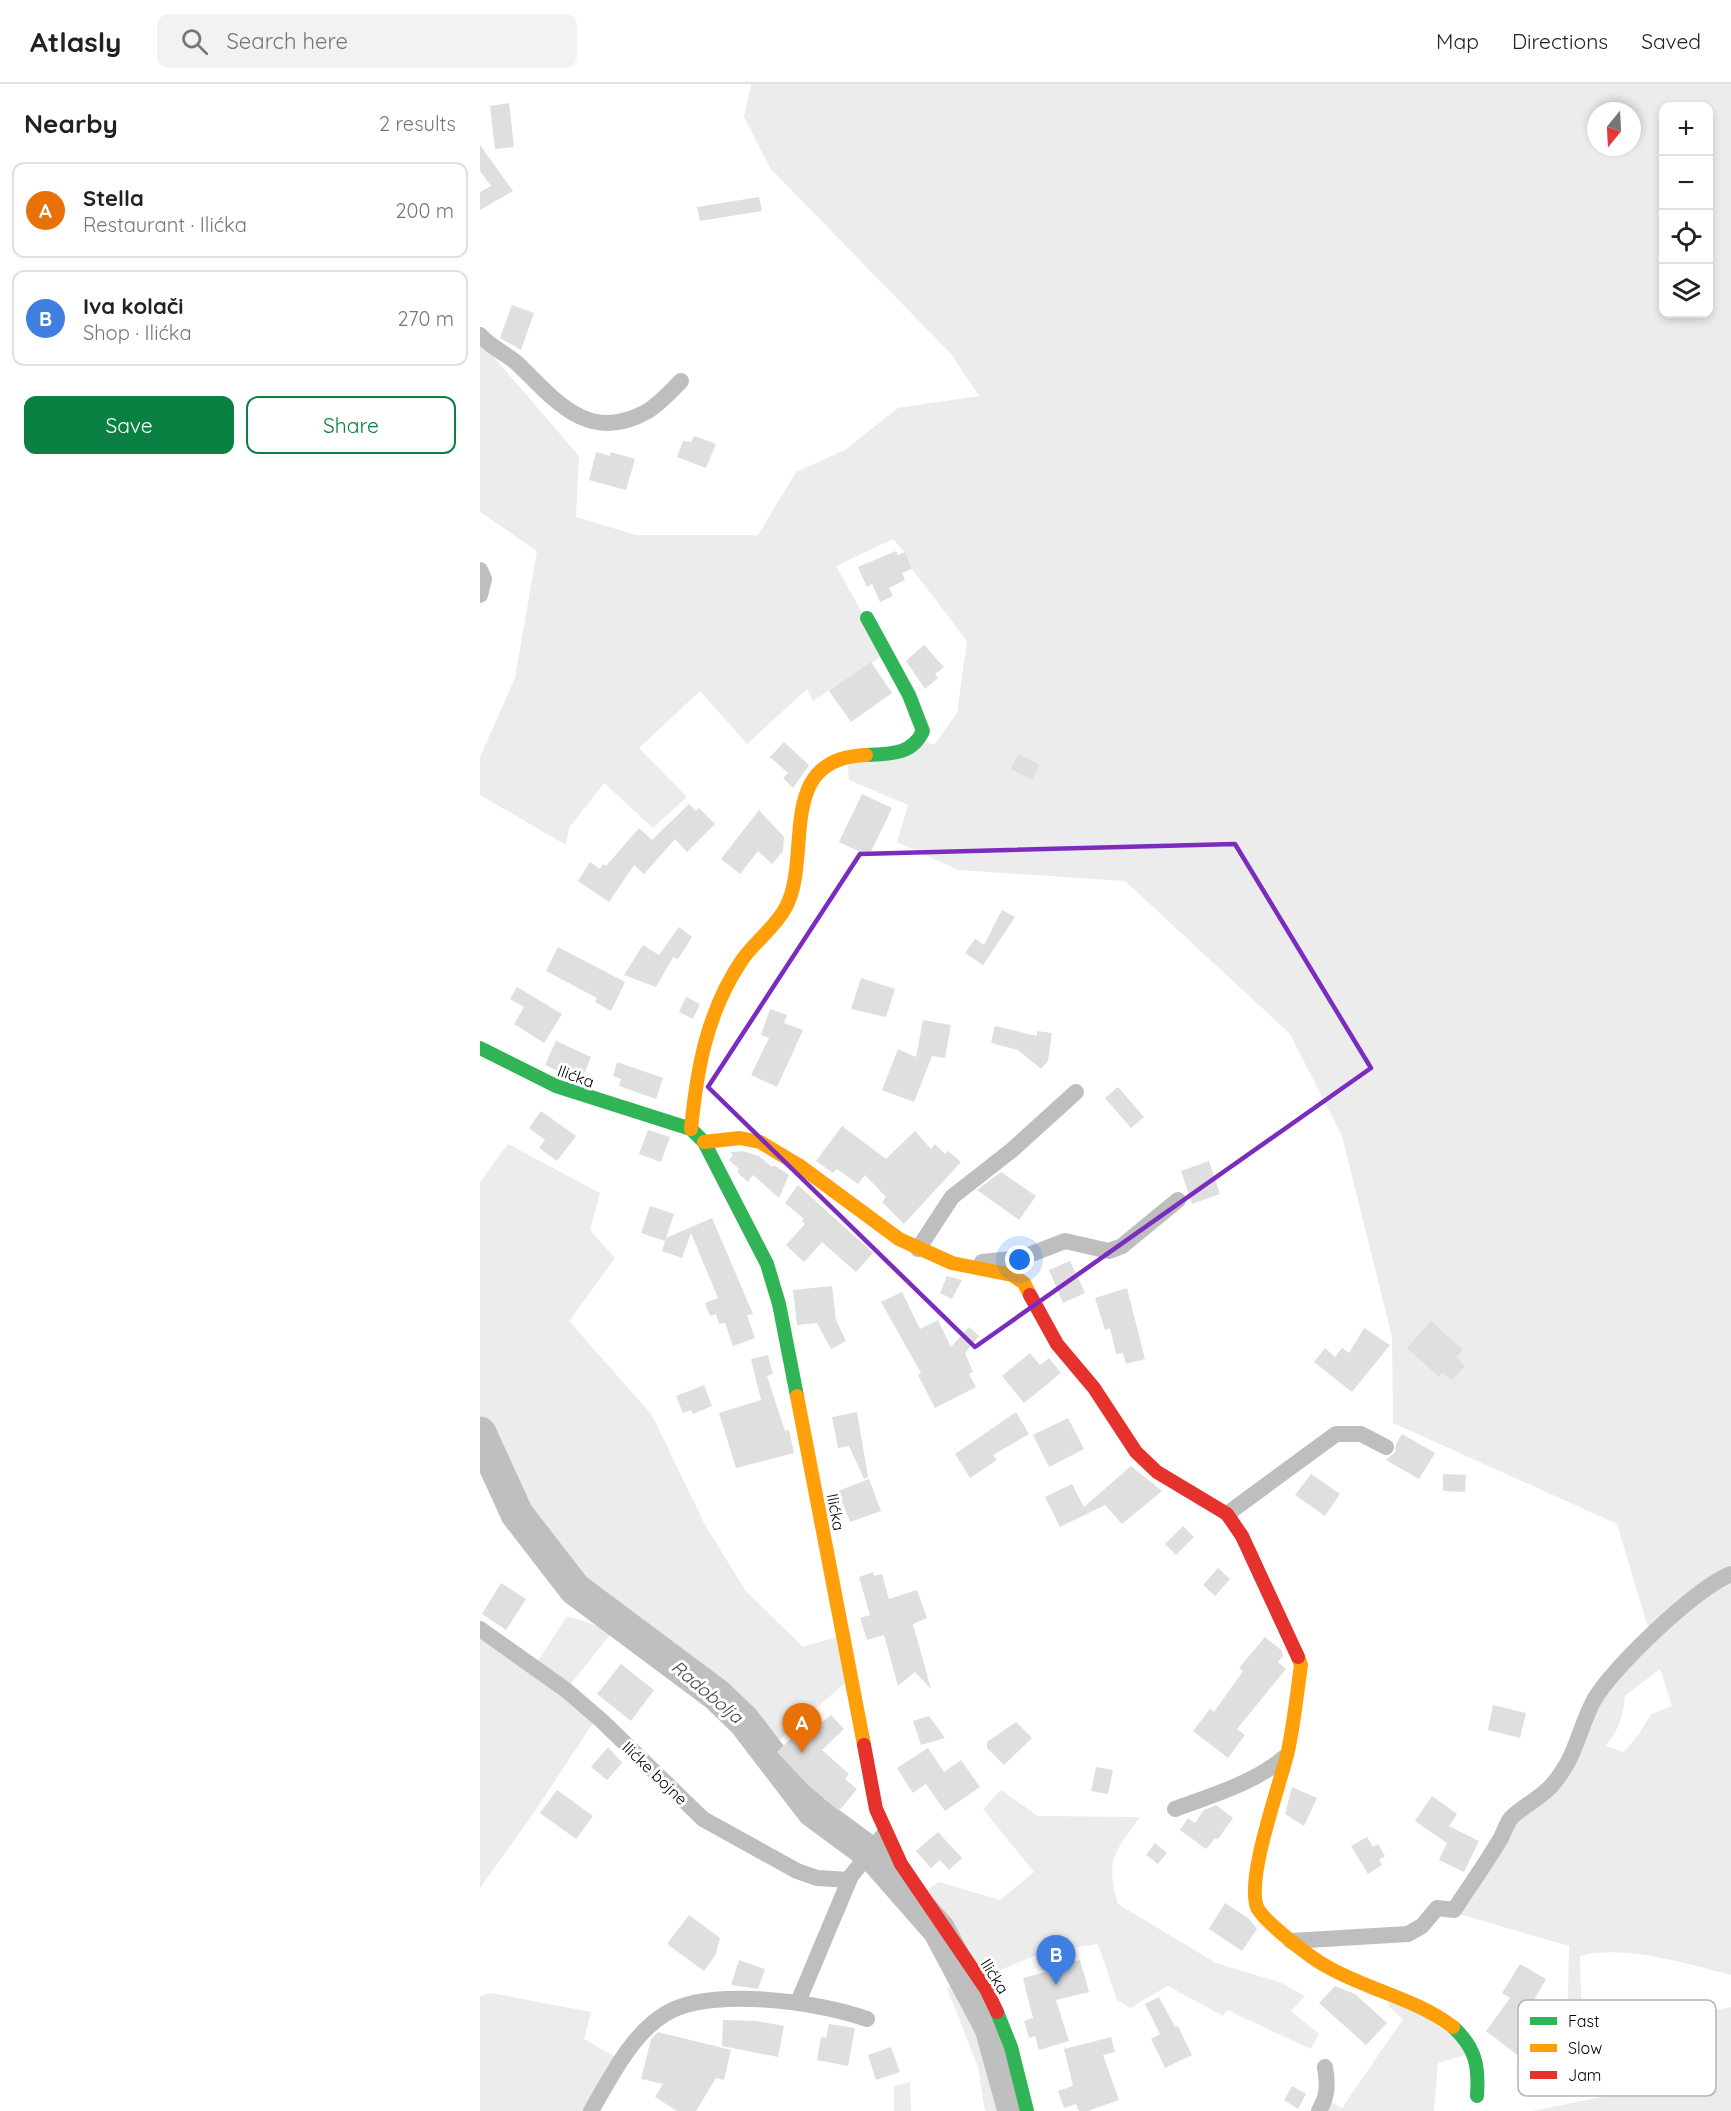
<!DOCTYPE html>
<html lang="en">
<head>
<meta charset="utf-8">
<style>
  :root { --surface:#fff; --page:#f2f2f2; --text:#222; --muted:#767676; --line:#e0e0e0; --accent:#0b8043 }
  body { margin:0; font-family:Quicksand,sans-serif; background:var(--page); color:var(--text) }
  .controls { position:absolute; right:18px; top:18px; display:grid; overflow:hidden; border-radius:12px; box-shadow:0 3px 9px #0003 }
  .controls button { width:54px; height:54px; display:grid; place-items:center; padding:0; border:0; border-bottom:2px solid var(--line); background:var(--surface); color:var(--text); font:30px sans-serif }
  .compass { position:absolute; left:1107px; top:18px; width:54px; height:54px; border-radius:50%; background:var(--surface); box-shadow:0 3px 9px #0003; rotate:198deg }
  .you { position:absolute; left:540px; top:1176px; width:21px; height:21px; margin:-15px; border:4px solid #fff; border-radius:50%; background:#1a73e8; box-shadow:0 0 0 9px #1a73e833 }
  .badge { display:grid; place-items:center; width:39px; height:39px; border-radius:50%; background:var(--accent); color:#fff; font-size:20px; font-weight:700 }
  .pin { position:absolute; translate:-50% -50px; filter:drop-shadow(0 2px 3px #0008) }
  .pin::after { content:''; position:absolute; top:32px; width:21px; height:18px; background:inherit; clip-path:polygon(0 0,100% 0,50% 100%) }
  .list { margin:0; padding:0; list-style:none }
  h2 { display:flex; justify-content:space-between; align-items:center; height:78px; margin:0; padding:0 24px; font-size:26px }
  h2 small { font-size:20px; font-weight:400; color:var(--muted) }
  .list li { display:grid; grid-template-columns:39px 1fr auto; gap:18px; align-items:center; box-sizing:border-box; height:96px; margin:0 12px 12px; padding:0 12px; border:2px solid var(--line); border-radius:12px }
  .list b { display:block; font-size:22px; white-space:nowrap }
  .list p { margin:0; font-size:20px; white-space:nowrap; color:var(--muted) }
  .list em { font-size:20px; font-style:normal; color:var(--muted) }
  .actions { display:flex; gap:12px; padding:18px 24px }
  .actions a { flex:1; padding:14px 0; border:2px solid var(--accent); border-radius:12px; text-align:center; font-size:21px; color:var(--accent) }
  .actions .main { background:var(--accent); color:#fff }
  .icon { flex:none; width:33px; height:33px; fill:none; stroke:currentColor; stroke-width:2; stroke-linecap:round; stroke-linejoin:round }
  .map { position:relative; flex:none; width:1251px; height:2027px; overflow:hidden }
  header { display:flex; align-items:center; gap:36px; box-sizing:border-box; height:84px; padding:0 30px; background:var(--surface); border-bottom:2px solid var(--line) }
  header strong { font-size:28px }
  nav { display:flex; gap:33px; margin-inline-start:auto; font-size:21px }
  .search { width:420px; height:54px; background:var(--page); display:flex; align-items:center; gap:15px; box-sizing:border-box; padding:0 21px; border-radius:12px; color:var(--muted); font-size:22px }
  main { display:flex }
  aside { flex:1; background:var(--surface) }
  .map>svg:first-child { display:block }
  .green { fill:#ececec; fill-rule:evenodd }
  .water { fill:#bfbfbf }
  .lines { fill:none; stroke-linecap:round; stroke-linejoin:round }
  .river { stroke:#bfbfbf; stroke-width:33 }
  .building { fill:#dfdfdf }
  .street { stroke:#bebebe; stroke-width:16 }
  .fast { stroke:#30b455; stroke-width:14 }
  .slow { stroke:#ff9f0a; stroke-width:14 }
  .jam { stroke:#e5322d; stroke-width:14 }
  .marked { fill:none; stroke:#7b2cbf; stroke-width:4.5; stroke-linejoin:round }
  .labels { text-anchor:middle; stroke-width:6; stroke-linejoin:round; paint-order:stroke }
  .street-label { font-size:16px; fill:#000; stroke:#fff }
  .water-label { font-size:18px; font-style:italic; fill:#444; stroke:#fff }
  .key { fill:#fff; stroke:#b2b2b2; stroke-width:1.5 }
  .key-label { font-size:16px; fill:#000 }
</style>
</head>
<body>
<header>
<strong>Atlasly</strong>
<div class="search"><svg class="icon" aria-label="search" viewBox="0 0 24 24"><circle cx="10" cy="10" r="6"/><path d="M15 15l6 6"/></svg>Search here</div>
<nav><a>Map</a><a>Directions</a><a>Saved</a></nav>
</header>
<main>
<aside>
<h2>Nearby<small>2 results</small></h2>
<ul class="list">
<li><span class="badge" style="background:#e8710a">A</span><div><b>Stella</b><p>Restaurant · Ilićka</p></div><em>200 m</em></li>
<li><span class="badge" style="background:#3f7fe0">B</span><div><b>Iva kolači</b><p>Shop · Ilićka</p></div><em>270 m</em></li>
</ul>
<div class="actions"><a class="main">Save</a><a>Share</a></div>
</aside>
<div class="map">
<svg width="1251" height="2027" viewBox="0 0 1251 2027">
  <rect width="100%" height="100%" fill="#fff"/>
  <g class="green">
    <path d="M271 0H1251V1891C1208 1880 1143 1860 1100 1872L1102 1951 1087 1953 1089 1862 979 1830 1010 1772 1051 1721 1103 1642 1171 1554 1137 1440 913 1339 912 1253 862 1052 810 950 645 797 478 786 417 758 428 721 369 696 367 672 440 656 454 661 477 629 487 557 432 485 425 469 413 455 356 482 405 570 333 617 327 605 267 660 220 607 159 664 207 713 173 744 124 699 89 744 86 761 0 711V673L35 594 57 467 0 428V257L99 372 96 433 156 451H278L316 388 365 366 418 324 499 312 472 271 290 84 264 33ZM1184 22H1228V230H1184ZM1116 27H1152V63H1116ZM1180 1585 1192 1622 1171 1630 1159 1650 1144 1668 1125 1662C1139 1647 1143 1632 1145 1612Z"/>
    <polygon points="28,1060 120,1109 110,1146 135,1174 89,1237 172,1331 224,1439 265,1506 323,1563 363,1551 371,1594 292,1662 280,1643 250,1612 93,1494 66,1462 19,1379 0,1333 0,1098"/>
    <polygon points="87,1532 133,1547 86,1606 117,1633 53,1730 0,1804 0,1545 54,1583"/>
    <path d="M521 1706 558 1732 660 1733C634 1769 625 1776 638 1820L736 1879 802 1899 825 1912 811 1927 839 1950 831 1965 747 1926 743 1932 688 1902 650 1924 637 1916 618 1860 561 1869 499 1895 439 1811 459 1798 520 1816 554 1788 503 1725Z"/>
    <polygon points="474,1900 506,1947 528,2027 505,2027 498,1983 467,1904"/>
    <polygon points="11,1909 111,1928 104,1955 141,1976 111,2027 0,2027 0,1912"/>
    <polygon points="915,1912 995,1968 958,1979 954,2027 839,2027 846,2015 862,2024 923,1935 908,1922"/>
    <polygon points="1251,1923 1251,2027 1052,2027 1171,2003 1160,1942"/>
    <polygon points="430,1998 431,2027 414,2027 414,2002"/>
  </g>
  <polygon class="water" points="515,1942 539,2027 528,2027 506,1947"/>
  <g class="lines">
    <polyline class="river" points="0,1349 37,1430 95,1505 237,1611 264,1637 333,1727 394,1772 459,1846 511,1944 534,2027"/>
  </g>
  <g class="building">
    <polygon points="29,19 34,63 15,65 10,22"/>
    <polygon points="0,61 33,107 0,126 0,108 11,102 0,87"/>
    <polygon points="279,113 282,127 220,137 217,123"/>
    <polygon points="32,221 54,229 41,266 20,254"/>
    <polygon points="214,352 236,360 226,384 197,373 203,357 211,358"/>
    <polygon points="116,368 130,372 131,368 155,375 146,406 109,396"/>
    <polygon points="416,467 418,471 425,468 432,485 422,489 425,496 409,504 413,512 400,518 392,500 387,503 378,483"/>
    <polygon points="444,561 464,583 455,590 458,594 445,605 426,577"/>
    <polygon points="391,578 412,609 371,638 349,607"/>
    <polygon points="304,658 329,681 313,704 303,694 308,689 290,673"/>
    <polygon points="538,670 560,681 552,696 531,685"/>
    <polygon points="382,710 412,724 389,772 359,758"/>
    <polygon points="209,720 216,727 219,724 235,740 207,768 195,755 164,790 154,781 129,818 98,797 110,778 120,785 123,780 126,782 159,744 172,756"/>
    <polygon points="279,726 304,753 303,767 292,780 278,767 260,790 241,775"/>
    <polygon points="522,826 535,833 503,881 485,869 495,855 504,861"/>
    <polygon points="199,843 212,853 198,875 193,873 176,903 144,891 163,861 179,871"/>
    <polygon points="78,863 145,898 131,927 115,918 117,914 66,887"/>
    <polygon points="381,894 415,905 406,933 371,925"/>
    <polygon points="37,903 82,930 64,959 34,940 44,923 30,915"/>
    <polygon points="206,913 220,920 213,935 199,928"/>
    <polygon points="290,925 307,931 304,939 323,946 297,1003 271,991 289,954 281,951"/>
    <polygon points="443,936 471,941 465,974 452,972 434,1018 402,1006 418,965 436,973"/>
    <polygon points="515,942 557,952 557,947 572,949 568,977 561,985 538,966 511,959"/>
    <polygon points="76,957 111,973 103,993 82,983 80,988 65,981"/>
    <polygon points="137,978 183,994 176,1015 139,1002 141,995 133,992"/>
    <polygon points="638,1003 664,1033 651,1044 625,1014"/>
    <polygon points="61,1027 96,1052 77,1077 59,1064 65,1056 49,1044"/>
    <polygon points="362,1042 406,1075 435,1047 451,1065 455,1060 465,1070 468,1067 481,1078 424,1140 402,1118 406,1113 385,1091 378,1100 357,1085 353,1089 336,1077"/>
    <polygon points="168,1046 190,1053 181,1078 159,1070"/>
    <polygon points="263,1067 279,1072 292,1083 294,1081 309,1091 299,1114 273,1091 268,1098 257,1088 259,1085 249,1076 253,1071 250,1068"/>
    <polygon points="729,1077 740,1110 712,1120 701,1087"/>
    <polygon points="521,1088 556,1112 539,1136 497,1106"/>
    <polygon points="318,1101 393,1169 376,1188 342,1158 324,1178 306,1161 325,1140 322,1137 324,1135 305,1119"/>
    <polygon points="170,1122 194,1130 185,1157 161,1149"/>
    <polygon points="232,1134 273,1230 267,1231 275,1254 253,1262 245,1239 239,1240 236,1230 230,1232 225,1219 238,1214 211,1149 202,1174 182,1167 186,1154"/>
    <polygon points="590,1177 605,1209 583,1219 569,1186"/>
    <polygon points="467,1192 482,1196 472,1215 460,1209"/>
    <polygon points="352,1202 356,1236 366,1257 351,1265 337,1239 317,1241 313,1206"/>
    <polygon points="647,1204 665,1275 646,1280 643,1269 636,1270 630,1244 625,1246 615,1214"/>
    <polygon points="422,1208 440,1245 458,1236 471,1263 489,1243 499,1252 485,1269 493,1288 489,1290 496,1303 455,1324 438,1291 441,1289 401,1218"/>
    <polygon points="951,1237 983,1266 976,1273 985,1282 972,1296 962,1289 959,1293 927,1264"/>
    <polygon points="884,1244 910,1261 872,1308 834,1278 845,1264 855,1273 862,1264 869,1269"/>
    <polygon points="550,1269 560,1281 569,1274 581,1289 544,1319 522,1292"/>
    <polygon points="288,1271 293,1290 287,1292 305,1347 309,1346 314,1369 256,1384 239,1329 281,1316 271,1275"/>
    <polygon points="224,1301 232,1322 213,1330 211,1326 203,1329 196,1312"/>
    <polygon points="377,1328 388,1393 384,1395 369,1362 358,1364 352,1333"/>
    <polygon points="536,1328 549,1350 513,1371 517,1376 490,1394 475,1370"/>
    <polygon points="588,1334 604,1365 569,1383 553,1351"/>
    <polygon points="922,1350 955,1369 939,1395 906,1376 915,1368 916,1360"/>
    <polygon points="651,1382 682,1407 642,1440 625,1421 580,1443 565,1413 592,1400 604,1423"/>
    <polygon points="831,1390 860,1410 845,1432 815,1411"/>
    <polygon points="963,1390 986,1391 985,1408 963,1407"/>
    <polygon points="389,1395 401,1427 370,1438 358,1407"/>
    <polygon points="703,1442 714,1453 696,1471 685,1460"/>
    <polygon points="738,1484 750,1495 735,1512 723,1501"/>
    <polygon points="393,1488 394,1492 402,1490 409,1515 437,1506 447,1534 433,1540 451,1605 435,1588 418,1602 404,1551 387,1556 380,1534 390,1531 379,1493"/>
    <polygon points="21,1499 46,1515 26,1546 2,1530"/>
    <polygon points="785,1553 801,1566 803,1572 798,1578 806,1585 757,1645 765,1651 748,1674 713,1647 730,1625 734,1628 763,1587 759,1584"/>
    <polygon points="141,1580 174,1606 151,1637 117,1610"/>
    <polygon points="1013,1621 1046,1629 1040,1654 1008,1646"/>
    <polygon points="351,1631 364,1645 342,1666 369,1690 365,1695 377,1705 359,1727 328,1701 297,1668 324,1642 330,1648"/>
    <polygon points="449,1632 465,1654 441,1661 433,1637"/>
    <polygon points="536,1638 552,1654 524,1681 507,1664 507,1658"/>
    <polygon points="128,1663 142,1679 127,1696 111,1683"/>
    <polygon points="448,1664 464,1688 481,1676 500,1703 465,1727 446,1700 433,1709 417,1684"/>
    <polygon points="616,1683 633,1686 628,1710 611,1707"/>
    <polygon points="812,1703 837,1714 824,1742 805,1730"/>
    <polygon points="77,1706 113,1732 96,1755 60,1729"/>
    <polygon points="952,1712 977,1730 969,1742 999,1757 984,1788 959,1776 967,1759 935,1737"/>
    <polygon points="736,1721 753,1734 738,1755 735,1754 726,1765 700,1746 708,1734 715,1739 724,1726"/>
    <polygon points="458,1748 482,1774 469,1786 460,1776 451,1784 436,1767"/>
    <polygon points="887,1753 893,1763 898,1760 905,1772 899,1776 902,1781 888,1790 871,1762"/>
    <polygon points="675,1759 687,1769 678,1780 666,1771"/>
    <polygon points="745,1819 768,1834 777,1845 762,1867 729,1845"/>
    <polygon points="209,1831 240,1854 236,1870 224,1887 187,1860"/>
    <polygon points="259,1876 285,1885 278,1905 251,1901"/>
    <polygon points="600,1876 609,1908 576,1916 589,1957 559,1966 555,1952 549,1954 544,1937 553,1934 543,1894 584,1883 583,1880"/>
    <polygon points="1040,1880 1066,1895 1045,1932 1075,1956 1053,1983 1006,1947 1030,1914 1022,1909"/>
    <polygon points="855,1902 875,1910 907,1939 886,1961 839,1919"/>
    <polygon points="679,1913 695,1943 698,1942 712,1971 685,1984 671,1955 680,1950 665,1920"/>
    <polygon points="243,1936 276,1937 304,1942 298,1973 242,1962"/>
    <polygon points="349,1940 375,1944 368,1982 337,1976 341,1953 346,1954"/>
    <polygon points="178,1948 251,1966 244,1996 236,1994 216,2027 197,2027 175,2013 183,2000 161,1995 171,1955"/>
    <polygon points="631,1953 635,1968 623,1971 639,2016 608,2027 599,2027 596,2020 584,2024 578,2007 593,2002 584,1965"/>
    <polygon points="411,1963 420,1988 396,1996 388,1971"/>
    <polygon points="812,2002 826,2010 818,2025 804,2016"/>
  </g>
  <g class="lines">
    <g class="street">
      <path d="M0 251C11 264 28 270 40 282 77 319 110 359 166 328 179 321 191 307 201 297"/>
      <polyline points="0,486 4,495 0,511"/>
      <polyline points="438,1165 472,1113 532,1066 596,1008"/>
      <polyline points="502,1178 541,1174 585,1157 629,1167 642,1162 698,1116"/>
      <polyline points="747,1430 856,1350 881,1350 906,1363"/>
      <polyline points="0,1545 86,1606 122,1637 223,1735 317,1787 337,1794 369,1796"/>
      <path d="M695 1725C733 1711 774 1699 805 1673"/>
      <path d="M811 1857 928 1850 942 1842 957 1824 974 1826C989 1803 1005 1781 1019 1757 1024 1750 1026 1739 1032 1733 1047 1719 1064 1713 1077 1695 1096 1671 1100 1642 1114 1616 1133 1583 1216 1504 1251 1490"/>
      <polyline points="318,1918 371,1792 405,1749"/>
      <path d="M111 2027C131 1993 151 1951 185 1930 230 1902 340 1918 387 1935"/>
      <path d="M839 2027C848 2011 848 2000 845 1983"/>
    </g>
    <g class="fast">
      <path d="M386 671C410 670 432 671 443 647L429 611 387 534"/>
      <polyline points="0,964 76,1002 211,1045 224,1058 287,1180 299,1220 317,1312"/>
      <polyline points="517,1928 531,1963 547,2027"/>
      <path d="M973 1943C996 1964 999 1982 997 2012"/>
    </g>
    <g class="slow">
      <path d="M211 1045C217 984 227 928 262 876 275 857 295 844 306 823 333 771 294 674 386 671"/>
      <polyline points="224,1058 260,1054 280,1058 320,1082 419,1155 472,1179 532,1191 544,1199 550,1211"/>
      <polyline points="317,1312 384,1661"/>
      <path d="M818 1573 821 1581C817 1609 814 1639 808 1667 800 1701 766 1793 777 1823 783 1837 831 1874 846 1882 887 1906 935 1914 973 1943"/>
    </g>
    <g class="jam">
      <polyline points="550,1211 577,1260 614,1304 656,1368 677,1388 747,1430 762,1452 818,1573"/>
      <polyline points="384,1661 396,1725 421,1780 506,1905 517,1928"/>
    </g>
  </g>
  <path class="marked" d="M755 760 891 984 495 1263 228 1003 380 770Z"/>
  <g class="labels">
    <g class="street-label">
      <text transform="translate(96 992) rotate(20)" y="6">Ilićka</text>
      <text transform="translate(356 1428) rotate(79)" y="6">Ilićka</text>
      <text transform="translate(175 1689) rotate(44)" y="6">Ilićke bojne</text>
      <text transform="translate(515 1892) rotate(58)" y="6">Ilićka</text>
    </g>
    <g class="water-label">
      <text transform="translate(227 1608) rotate(40)" y="6">Radobolja</text>
    </g>
  </g>
  <rect x="1038" y="1916" width="198" height="96" rx="9" class="key"/>
  <rect x="1050" y="1933" width="27" height="8" fill="#30b455"/>
  <rect x="1050" y="1960" width="27" height="8" fill="#ff9f0a"/>
  <rect x="1050" y="1987" width="27" height="8" fill="#e5322d"/>
  <g class="key-label">
    <text x="1088" y="1943">Fast</text>
    <text x="1088" y="1970">Slow</text>
    <text x="1088" y="1997">Jam</text>
  </g>
</svg>
<div class="controls">
<button>+</button>
<button>−</button>
<button><svg class="icon" aria-label="locate" viewBox="0 0 24 24"><circle cx="12" cy="12" r="6"/><path d="M12 2v4M12 18v4M2 12h4M18 12h4"/></svg></button>
<button><svg class="icon" aria-label="layers" viewBox="0 0 24 24"><path d="M12 4l9 5-9 5-9-5zM3 14l9 5 9-5"/></svg></button>
</div>
<svg class="compass" viewBox="-18 -18 36 36"><path d="M0-13l5 13h-10z" fill="#e53935"/><path d="M0 13l5-13h-10z" fill="#767676"/></svg>
<div class="you"></div>
<div class="pin badge" style="left:322px;top:1669px;background:#e8710a">A</div>
<div class="pin badge" style="left:576px;top:1901px;background:#3f7fe0">B</div>
</div>
</main>
</body>
</html>
